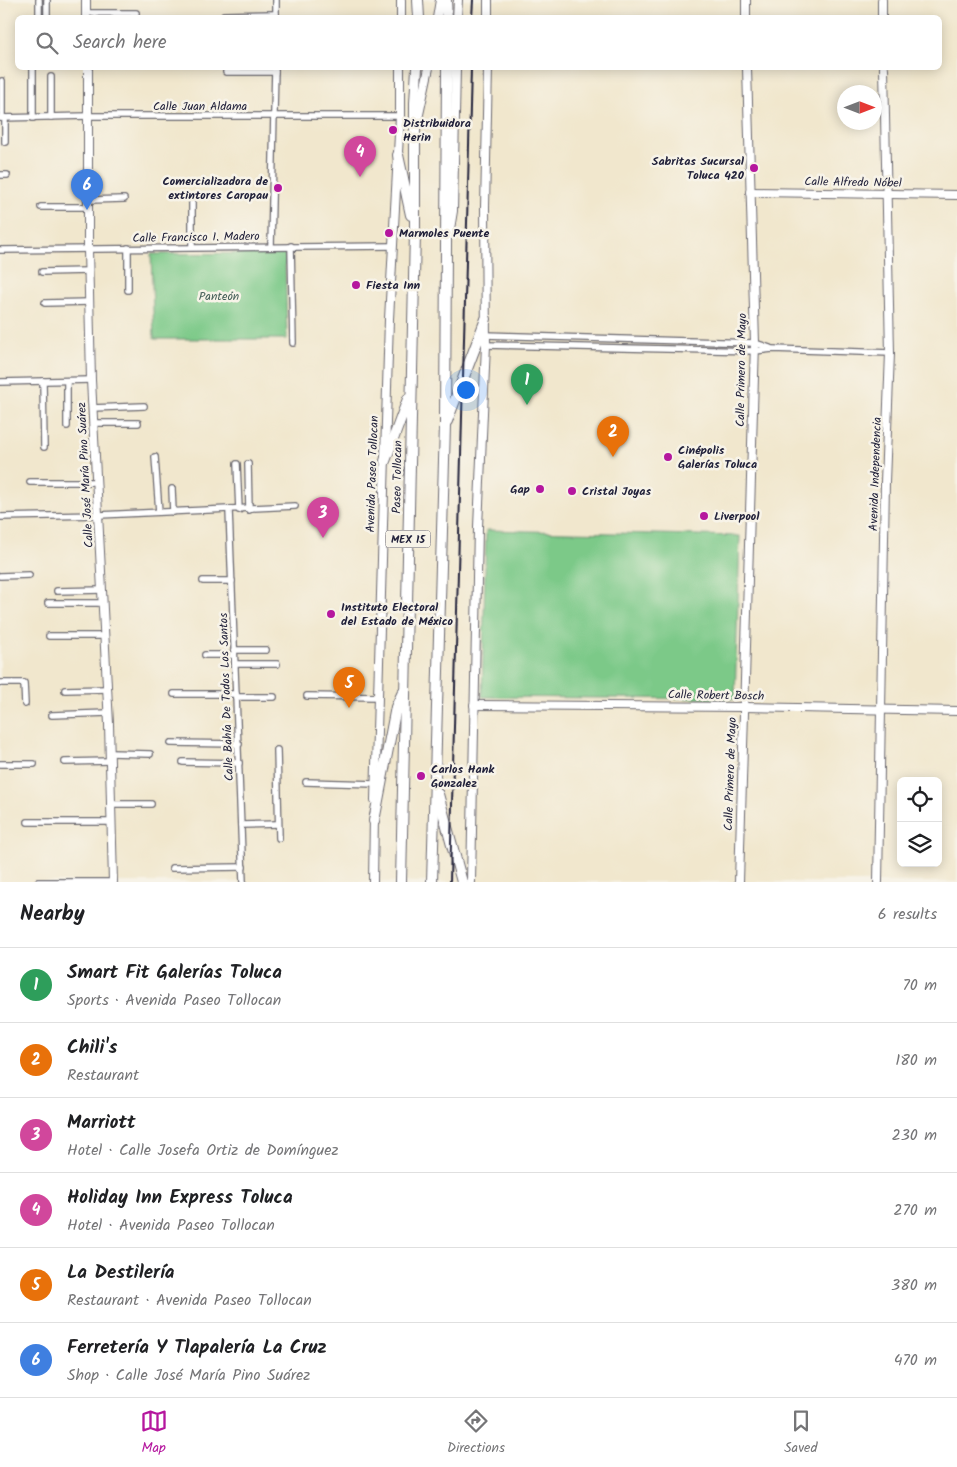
<!DOCTYPE html>
<html lang="en">
<head>
<meta charset="utf-8">
<style>
  :root { --surface:#fff; --page:#f2f2f2; --text:#202124; --muted:#757577; --line:#e0e0e0; --accent:#b5179e }
  body { margin:0; font-family:Kalam,sans-serif; background:var(--page); color:var(--text) }
  .controls { position:absolute; right:15px; bottom:15px; display:grid; overflow:hidden; border-radius:8px; box-shadow:0 2px 12px #0003 }
  .controls button { width:45px; height:45px; display:grid; place-items:center; padding:0; border:0; border-bottom:1px solid var(--line); background:var(--surface); color:var(--text); font:25px sans-serif }
  .compass { position:absolute; left:837px; top:85px; width:45px; height:45px; border-radius:50%; background:var(--surface); box-shadow:0 2px 12px #0003; rotate:90deg }
  .you { position:absolute; left:465px; top:389px; width:18px; height:18px; margin:-12px; border:4px solid #fff; border-radius:50%; background:#1a73e8; box-shadow:0 0 0 8px #1a73e833 }
  .badge { display:grid; place-items:center; width:32px; height:32px; border-radius:50%; background:var(--accent); color:#fff; font-size:16px; font-weight:700 }
  .pin { position:absolute; translate:-50% -41px; filter:drop-shadow(0 1px 2px #0008) }
  .pin::after { content:''; position:absolute; top:26px; width:18px; height:15px; background:inherit; clip-path:polygon(0 0,100% 0,50% 100%) }
  .list { margin:0; padding:0; list-style:none }
  h2 { display:flex; justify-content:space-between; align-items:center; height:65px; margin:0; padding:0 20px; font-size:21px }
  h2 small { font-size:16px; font-weight:400; color:var(--muted) }
  .list li { display:grid; grid-template-columns:32px 1fr auto; gap:15px; align-items:center; box-sizing:border-box; height:75px; padding:0 20px; border-top:1px solid var(--line) }
  .list b { display:block; font-size:19px; white-space:nowrap }
  .list p { margin:0; font-size:16px; white-space:nowrap; color:var(--muted) }
  .list em { font-size:16px; font-style:normal; color:var(--muted) }
  .icon { flex:none; width:28px; height:28px; fill:none; stroke:currentColor; stroke-width:2; stroke-linecap:round; stroke-linejoin:round }
  .map { position:relative; flex:none; width:957px; height:882px; overflow:hidden }
  .search { position:absolute; background:var(--surface); box-shadow:0 2px 12px #0003; left:15px; right:15px; top:15px; height:55px; display:flex; align-items:center; gap:12px; box-sizing:border-box; padding:0 18px; border-radius:8px; color:var(--muted); font-size:19px }
  .sheet { height:515px; background:var(--surface) }
  nav { display:flex; justify-content:space-around; align-items:center; box-sizing:border-box; height:70px; border-top:1px solid var(--line); background:var(--surface); font-size:14px; color:var(--muted) }
  nav a { display:grid; justify-items:center; gap:2px }
  nav .on { color:var(--accent) }
  .map>svg:first-child { display:block }
  .green { fill:#7cc988; stroke:#4f7662 }
  .lines { fill:none; stroke-linecap:round; stroke-linejoin:round }
  .street-casing { stroke:#6a676e; stroke-width:8 }
  .secondary-casing { stroke:#6a676e; stroke-width:10 }
  .highway-casing { stroke:#6a676e; stroke-width:12 }
  .street { stroke:#fff; stroke-width:5.5 }
  .secondary { stroke:#fff; stroke-width:8 }
  .highway { stroke:#fff; stroke-width:10 }
  .rail { stroke:#22223b; stroke-width:2 }
  .poi-dot { fill:#b5179e; stroke:#f7f3e8; stroke-width:2 }
  .labels { text-anchor:middle; stroke-width:5; stroke-linejoin:round; paint-order:stroke }
  .shield { fill:#f7f3e8; stroke:#62616f; stroke-width:1 }
  .shield-label { font-size:11px; font-weight:bold; fill:#22223b }
  .street-label { font-size:12px; fill:#22223b; stroke:#f7f3e8 }
  .poi-label { font-size:12px; font-weight:bold; fill:#22223b; stroke:#f7f3e8; text-anchor:start }
  .park-label { font-size:12px; fill:#425c56; stroke:#f7f3e8 }
</style>
</head>
<body>
<div class="map">
<svg width="957" height="882" viewBox="0 0 957 882">
  <rect width="100%" height="100%" fill="#f7f3e8"/>
  <filter id="ink" filterUnits="userSpaceOnUse"><feTurbulence type="fractalNoise" baseFrequency=".02" numOctaves="2"/><feDisplacementMap in="SourceGraphic" scale="10" xChannelSelector="R" yChannelSelector="G"/><feConvolveMatrix kernelMatrix="1 2 1 2 8 2 1 2 1" color-interpolation-filters="sRGB"/></filter>
  <filter id="wash" filterUnits="userSpaceOnUse"><feTurbulence type="fractalNoise" baseFrequency=".0096" numOctaves="4" result="noise"/><feDisplacementMap in="SourceGraphic" scale="20" xChannelSelector="R" yChannelSelector="G"/><feGaussianBlur stdDeviation="1.12" result="paint"/><feColorMatrix in="noise" values="0 0 0 0 0 0 0 0 0 0 0 0 0 0 0 0 0 1.4 0 .05"/><feComposite in="paint" operator="in"/></filter>
  <g filter="url(#wash)">
    <rect width="100%" height="100%" fill="#f1e7cd"/>
    <g class="green">
      <polygon points="285,253 287,339 154,339 151,254"/>
      <polygon points="486,530 740,536 735,699 482,697"/>
    </g>
  </g>
  <g filter="url(#ink)">
    <g class="lines">
      <defs>
        <g id="street">
          <polyline points="39,0 39,15"/>
          <polyline points="47,0 47,18"/>
          <polyline points="86,13 136,13"/>
          <polyline points="224,15 276,14"/>
          <polyline points="276,18 276,0"/>
          <polyline points="226,72 275,72"/>
          <polyline points="51,77 51,117"/>
          <polyline points="2,81 2,118"/>
          <polyline points="0,118 88,116 400,116"/>
          <polyline points="33,118 33,68"/>
          <polyline points="5,142 5,118"/>
          <polyline points="0,175 7,175"/>
          <polyline points="89,200 124,199"/>
          <polyline points="41,207 89,207"/>
          <polyline points="271,246 275,68"/>
          <polyline points="291,246 293,343"/>
          <polyline points="192,247 192,203"/>
          <polyline points="128,248 128,290"/>
          <polyline points="0,250 392,246"/>
          <polyline points="42,272 89,271"/>
          <polyline points="45,303 90,302"/>
          <polyline points="486,335 755,343 770,348"/>
          <polyline points="486,345 755,351 772,349 890,353"/>
          <polyline points="43,381 44,447"/>
          <polyline points="67,381 67,426"/>
          <polyline points="0,382 91,380"/>
          <polyline points="92,408 144,406"/>
          <polyline points="93,423 138,423"/>
          <polyline points="155,457 159,512"/>
          <polyline points="237,464 239,510"/>
          <polyline points="248,464 249,510"/>
          <polyline points="30,482 97,482"/>
          <polyline points="172,489 173,512"/>
          <polyline points="229,510 243,882"/>
          <polyline points="0,517 99,515 295,506"/>
          <polyline points="0,576 29,575"/>
          <polyline points="203,581 232,581"/>
          <polyline points="57,591 102,590"/>
          <polyline points="48,603 102,603"/>
          <polyline points="49,636 104,636"/>
          <polyline points="234,650 266,650"/>
          <polyline points="205,655 234,655"/>
          <polyline points="235,664 277,664"/>
          <polyline points="0,683 24,683 25,704"/>
          <polyline points="65,690 107,689"/>
          <polyline points="174,694 236,694"/>
          <polyline points="307,696 377,697"/>
          <polyline points="236,697 274,697"/>
          <polyline points="52,715 108,713"/>
          <polyline points="171,743 239,744"/>
          <polyline points="277,750 279,838"/>
          <polyline points="110,753 150,754"/>
          <polyline points="65,762 110,761"/>
          <polyline points="183,762 239,763"/>
          <polyline points="0,764 34,764"/>
          <polyline points="306,782 375,784"/>
          <polyline points="111,804 151,804"/>
          <polyline points="28,822 112,822"/>
          <polyline points="241,825 278,824"/>
          <polyline points="172,868 243,867"/>
          <polyline points="38,882 113,882"/>
        </g>
        <g id="secondary">
          <polyline points="86,0 86,18"/>
          <polyline points="488,0 488,18"/>
          <polyline points="746,0 746,18"/>
          <polyline points="882,0 882,18"/>
          <polyline points="401,18 401,0"/>
          <polyline points="437,18 440,0"/>
          <polyline points="457,18 458,0"/>
          <polyline points="88,68 88,249 91,380 109,724 113,882"/>
          <polyline points="418,119 429,68"/>
          <polyline points="750,192 957,195"/>
          <polyline points="449,235 453,211 456,68"/>
          <polyline points="474,705 744,707 957,711"/>
          <polyline points="375,800 389,319 400,116 400,68"/>
          <polyline points="373,882 374,816"/>
          <polyline points="471,882 478,527 486,345 485,207 488,68"/>
          <polyline points="739,882 755,343 747,68"/>
          <polyline points="878,882 885,482 890,353 884,68"/>
        </g>
        <g id="highway">
          <polyline points="418,0 419,18"/>
          <polyline points="446,0 447,18"/>
          <polyline points="398,155 411,215"/>
          <polyline points="447,421 486,319"/>
          <polyline points="385,461 408,399"/>
          <polyline points="438,794 462,882"/>
          <polyline points="374,821 396,707 403,692"/>
          <polyline points="401,882 415,232 415,103 417,68"/>
          <polyline points="432,882 445,425 447,68"/>
        </g>
      </defs>
      <use href="#street" class="street-casing"/>
      <use href="#secondary" class="secondary-casing"/>
      <use href="#highway" class="highway-casing"/>
      <use href="#street" class="street"/>
      <use href="#secondary" class="secondary"/>
      <use href="#highway" class="highway"/>
      <g class="rail">
        <polyline points="472,18 473,0"/>
        <polyline points="450,882 471,68"/>
      </g>
    </g>
  </g>
  <g class="poi-dot">
    <circle cx="393" cy="130" r="5"/>
    <circle cx="754" cy="168" r="5"/>
    <circle cx="278" cy="188" r="5"/>
    <circle cx="389" cy="233" r="5"/>
    <circle cx="356" cy="285" r="5"/>
    <circle cx="668" cy="457" r="5"/>
    <circle cx="540" cy="489" r="5"/>
    <circle cx="572" cy="491" r="5"/>
    <circle cx="704" cy="516" r="5"/>
    <circle cx="331" cy="614" r="5"/>
    <circle cx="421" cy="776" r="5"/>
  </g>
  <g class="labels">
    <rect class="shield" x="385.5" y="530.5" width="45" height="17" rx="4"/>
    <g class="shield-label">
      <text x="408" y="543">MEX 15</text>
    </g>
    <g class="street-label">
      <text x="200" y="110">Calle Juan Aldama</text>
      <text transform="translate(853 182) rotate(1)" y="4">Calle Alfredo Nóbel</text>
      <text transform="translate(196 237) rotate(-1)" y="4">Calle Francisco I. Madero</text>
      <text transform="translate(741 370) rotate(-89)" y="4">Calle Primero de Mayo</text>
      <text transform="translate(372 474) rotate(-88)" y="4">Avenida Paseo Tollocan</text>
      <text transform="translate(875 474) rotate(-88)" y="4">Avenida Independencia</text>
      <text transform="translate(85 475) rotate(-93)" y="4">Calle José María Pino Suárez</text>
      <text transform="translate(397 477) rotate(-89)" y="4">Paseo Tollocan</text>
      <text transform="translate(716 695) rotate(1)" y="4">Calle Robert Bosch</text>
      <text transform="translate(226 697) rotate(-92)" y="4">Calle Bahía De Todos Los Santos</text>
      <text transform="translate(730 774) rotate(-88)" y="4">Calle Primero de Mayo</text>
    </g>
    <g class="poi-label">
      <text x="403" y="127">Distribuidora<tspan x="403" dy="14">Herin</tspan></text>
      <text x="744" y="165" text-anchor="end">Sabritas Sucursal<tspan x="744" dy="14">Toluca 420</tspan></text>
      <text x="268" y="185" text-anchor="end">Comercializadora de<tspan x="268" dy="14">extintores Caropau</tspan></text>
      <text x="399" y="237">Marmoles Puente</text>
      <text x="366" y="289">Fiesta Inn</text>
      <text x="678" y="454">Cinépolis<tspan x="678" dy="14">Galerías Toluca</tspan></text>
      <text x="530" y="493" text-anchor="end">Gap</text>
      <text x="582" y="495">Cristal Joyas</text>
      <text x="714" y="520">Liverpool</text>
      <text x="341" y="611">Instituto Electoral<tspan x="341" dy="14">del Estado de México</tspan></text>
      <text x="431" y="773">Carlos Hank<tspan x="431" dy="14">Gonzalez</tspan></text>
    </g>
    <g class="park-label">
      <text x="219" y="300">Panteón</text>
    </g>
  </g>
</svg>
<div class="controls">
<button><svg class="icon" aria-label="locate" viewBox="0 0 24 24"><circle cx="12" cy="12" r="6"/><path d="M12 2v4M12 18v4M2 12h4M18 12h4"/></svg></button>
<button><svg class="icon" aria-label="layers" viewBox="0 0 24 24"><path d="M12 4l9 5-9 5-9-5zM3 14l9 5 9-5"/></svg></button>
</div>
<svg class="compass" viewBox="-18 -18 36 36"><path d="M0-13l5 13h-10z" fill="#e53935"/><path d="M0 13l5-13h-10z" fill="#757577"/></svg>
<div class="you"></div>
<div class="pin badge" style="left:527px;top:405px;background:#2e9e5b">1</div>
<div class="pin badge" style="left:613px;top:457px;background:#e8710a">2</div>
<div class="pin badge" style="left:323px;top:538px;background:#d1479c">3</div>
<div class="pin badge" style="left:360px;top:177px;background:#d1479c">4</div>
<div class="pin badge" style="left:349px;top:708px;background:#e8710a">5</div>
<div class="pin badge" style="left:87px;top:210px;background:#3f7fe0">6</div>
<div class="search"><svg class="icon" aria-label="search" viewBox="0 0 24 24"><circle cx="10" cy="10" r="6"/><path d="M15 15l6 6"/></svg>Search here</div>
</div>
<section class="sheet">
<h2>Nearby<small>6 results</small></h2>
<ul class="list">
<li><span class="badge" style="background:#2e9e5b">1</span><div><b>Smart Fit Galerías Toluca</b><p>Sports · Avenida Paseo Tollocan</p></div><em>70 m</em></li>
<li><span class="badge" style="background:#e8710a">2</span><div><b>Chili's</b><p>Restaurant</p></div><em>180 m</em></li>
<li><span class="badge" style="background:#d1479c">3</span><div><b>Marriott</b><p>Hotel · Calle Josefa Ortiz de Domínguez</p></div><em>230 m</em></li>
<li><span class="badge" style="background:#d1479c">4</span><div><b>Holiday Inn Express Toluca</b><p>Hotel · Avenida Paseo Tollocan</p></div><em>270 m</em></li>
<li><span class="badge" style="background:#e8710a">5</span><div><b>La Destilería</b><p>Restaurant · Avenida Paseo Tollocan</p></div><em>380 m</em></li>
<li><span class="badge" style="background:#3f7fe0">6</span><div><b>Ferretería Y Tlapalería La Cruz</b><p>Shop · Calle José María Pino Suárez</p></div><em>470 m</em></li>
</ul>
</section>
<nav>
<a class="on"><svg class="icon" aria-label="map" viewBox="0 0 24 24"><path d="M3 6l6-2 6 2 6-2v14l-6 2-6-2-6 2zM9 4v14M15 6v14"/></svg>Map</a>
<a><svg class="icon" aria-label="directions" viewBox="0 0 24 24"><path d="M12 3l9 9-9 9-9-9zM9 14v-3h6M13 9l2 2-2 2"/></svg>Directions</a>
<a><svg class="icon" aria-label="saved" viewBox="0 0 24 24"><path d="M7 4h10v16l-5-4-5 4z"/></svg>Saved</a>
</nav>
</body>
</html>
